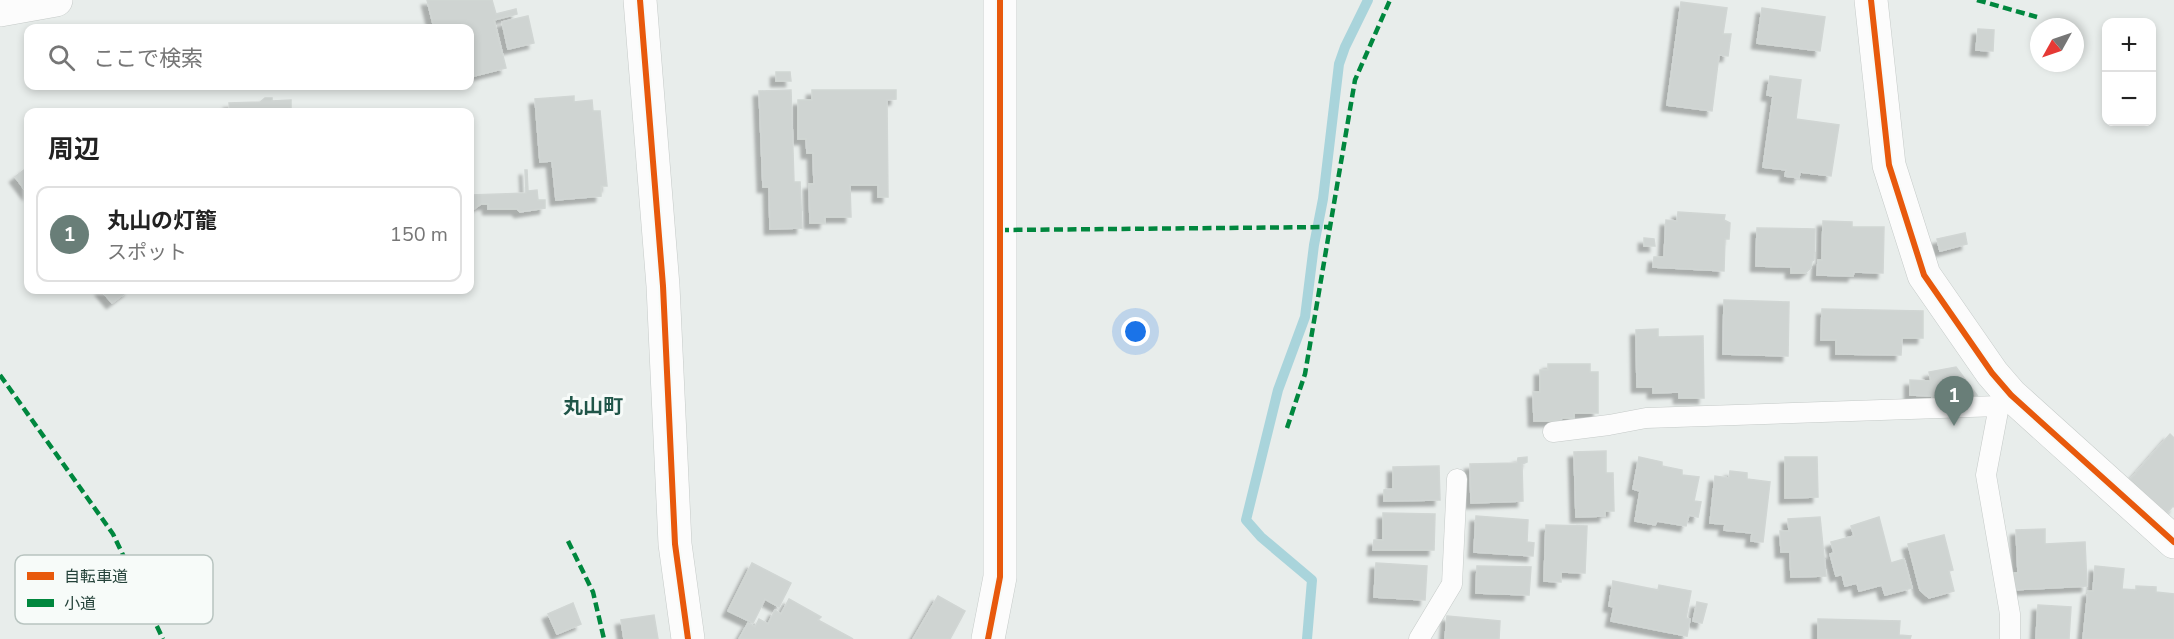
<!DOCTYPE html>
<html lang="ja">
<head>
<meta charset="utf-8">
<style>
  :root { --surface:#fff; --page:#f2f2f2; --text:#222; --muted:#767676; --line:#e0e0e0; --accent:#697e78 }
  body { margin:0; font-family:"Nunito Sans","Noto Sans JP",sans-serif; background:var(--page); color:var(--text) }
  .controls { position:absolute; right:18px; top:18px; display:grid; overflow:hidden; border-radius:12px; box-shadow:0 3px 9px #0003 }
  .controls button { width:54px; height:54px; display:grid; place-items:center; padding:0; border:0; border-bottom:2px solid var(--line); background:var(--surface); color:var(--text); font:30px sans-serif }
  .compass { position:absolute; left:2030px; top:18px; width:54px; height:54px; border-radius:50%; background:var(--surface); box-shadow:0 3px 9px #0003; rotate:230deg }
  .you { position:absolute; left:1136px; top:332px; width:21px; height:21px; margin:-15px; border:4px solid #fff; border-radius:50%; background:#1a73e8; box-shadow:0 0 0 9px #1a73e833 }
  .badge { display:grid; place-items:center; width:39px; height:39px; border-radius:50%; background:var(--accent); color:#fff; font-size:20px; font-weight:700 }
  .pin { position:absolute; translate:-50% -50px; filter:drop-shadow(0 2px 3px #0008) }
  .pin::after { content:''; position:absolute; top:32px; width:21px; height:18px; background:inherit; clip-path:polygon(0 0,100% 0,50% 100%) }
  .list { margin:0; padding:0; list-style:none }
  h2 { display:flex; justify-content:space-between; align-items:center; height:78px; margin:0; padding:0 24px; font-size:26px }
  h2 small { font-size:20px; font-weight:400; color:var(--muted) }
  .list li { display:grid; grid-template-columns:39px 1fr auto; gap:18px; align-items:center; box-sizing:border-box; height:96px; margin:0 12px 12px; padding:0 12px; border:2px solid var(--line); border-radius:12px }
  .list b { display:block; font-size:22px; white-space:nowrap }
  .list p { margin:0; font-size:20px; white-space:nowrap; color:var(--muted) }
  .list em { font-size:20px; font-style:normal; color:var(--muted) }
  .icon { flex:none; width:33px; height:33px; fill:none; stroke:currentColor; stroke-width:2; stroke-linecap:round; stroke-linejoin:round }
  .map { position:relative; flex:none; width:2174px; height:639px; overflow:hidden }
  .search { position:absolute; background:var(--surface); box-shadow:0 3px 9px #0003; left:24px; top:24px; width:450px; height:66px; display:flex; align-items:center; gap:15px; box-sizing:border-box; padding:0 21px; border-radius:12px; color:var(--muted); font-size:22px }
  .panel { position:absolute; background:var(--surface); box-shadow:0 3px 9px #0003; left:24px; top:108px; width:450px; height:186px; border-radius:12px }
  .map>svg:first-child { display:block }
  .lines { fill:none; stroke-linecap:round; stroke-linejoin:round }
  .stream { stroke:#a9d4db; stroke-width:10 }
  .building { fill:#cfd4d2; stroke:#d1d6d4; stroke-width:1.5; filter:url(#shadow) }
  .lane-casing { stroke:#c5cac8; stroke-width:21 }
  .street-casing { stroke:#c5cac8; stroke-width:34 }
  .lane { stroke:#fcfcfc; stroke-width:20 }
  .street { stroke:#fcfcfc; stroke-width:33 }
  .quiet { stroke:#00873e; stroke-width:4.5; stroke-dasharray:9 4.5; stroke-linecap:butt }
  .cycleway-casing { stroke:#f7fbf9; stroke-width:10 }
  .cycleway { stroke:#e8590c; stroke-width:6 }
  .labels { text-anchor:middle; stroke-width:6; stroke-linejoin:round; paint-order:stroke }
  .quarter-label { font-size:20px; font-weight:bold; fill:#1f5548; stroke:#f7fbf9 }
  .key { fill:#f7fbf9; stroke:#b8c4c0; stroke-width:1.5 }
  .key-label { font-size:16px; fill:#24423a }
</style>
</head>
<body>
<div class="map">
<svg width="2174" height="639" viewBox="0 0 2174 639">
  <defs>
    <filter id="shadow"><feDropShadow dx="-5.5" dy="5.5" stdDeviation="1.5" flood-color="#0004"/></filter>
  </defs>
  <rect width="100%" height="100%" fill="#e8edeb"/>
  <g class="lines">
    <polyline class="stream" points="1307,639 1312,580 1261,537 1246,520 1278,390 1305,317 1314,245 1323,199 1339,64 1345,47 1368,0"/>
  </g>
  <g class="building">
    <polygon points="427,0 492,0 496,14 516,9 517,14 494,20 506,68 470,77 470,28 434,28"/>
    <polygon points="1681,2 1727,8 1723,34 1731,34 1728,56 1719,55 1712,111 1667,105"/>
    <polygon points="1762,8 1825,17 1820,51 1757,43"/>
    <polygon points="528,16 534,43 508,49 502,22"/>
    <polygon points="1978,29 1994,30 1993,51 1976,50"/>
    <polygon points="776,72 790,72 791,81 776,81"/>
    <polygon points="1770,76 1801,80 1796,119 1839,125 1831,176 1800,172 1799,178 1785,176 1786,170 1763,167 1773,96 1767,95"/>
    <polygon points="791,90 794,182 800,182 802,228 770,229 769,187 763,187 759,91"/>
    <polygon points="812,90 896,90 896,99 887,100 888,197 878,197 878,185 850,185 851,217 825,217 825,223 810,223 809,184 814,184 813,153 807,153 806,139 798,139 798,100 812,100"/>
    <polygon points="574,96 574,102 592,100 593,111 600,111 607,186 601,186 601,196 556,200 552,161 540,162 535,99"/>
    <polygon points="265,98 272,98 272,101 291,100 291,112 230,112 229,103 260,102"/>
    <polygon points="28,167 28,194 15,177"/>
    <polygon points="525,170 527,170 528,191 537,190 538,200 545,200 545,208 520,212 517,209 488,209 488,204 481,204 474,209 470,210 470,195 526,193"/>
    <polygon points="1678,212 1725,215 1724,220 1730,223 1729,239 1725,239 1724,271 1653,267 1654,257 1664,257 1666,220 1677,221"/>
    <polygon points="1823,221 1852,222 1852,227 1884,227 1883,273 1854,272 1853,276 1817,275 1818,260 1822,260"/>
    <polygon points="1757,228 1815,229 1814,260 1812,261 1811,268 1805,273 1791,273 1791,267 1756,266"/>
    <polygon points="1965,233 1967,244 1940,251 1937,239"/>
    <polygon points="1644,238 1654,239 1655,246 1644,246"/>
    <polygon points="101,290 129,290 112,303"/>
    <polygon points="1724,300 1789,302 1788,356 1723,354"/>
    <polygon points="1822,309 1923,311 1923,338 1902,338 1901,355 1836,354 1836,340 1821,340"/>
    <polygon points="1658,329 1658,337 1703,336 1704,398 1679,398 1679,392 1653,393 1653,387 1637,387 1636,330"/>
    <polygon points="1548,364 1590,364 1590,372 1598,372 1598,413 1574,413 1574,418 1562,418 1560,421 1534,421 1533,392 1540,392 1540,370 1548,370"/>
    <polygon points="1956,367 1977,395 1932,399 1932,396 1910,395 1910,380 1931,381 1929,372"/>
    <polygon points="2170,434 2174,438 2174,507 2173,506 2167,513 2129,481"/>
    <polygon points="1606,451 1606,473 1613,473 1614,511 1605,511 1605,516 1576,517 1574,452"/>
    <polygon points="1527,457 1527,462 1522,464 1523,501 1471,503 1470,464 1517,463 1518,458"/>
    <polygon points="1639,457 1662,462 1662,466 1682,470 1682,475 1699,477 1694,501 1701,502 1698,517 1689,515 1686,526 1657,521 1655,525 1635,521 1640,491 1633,489"/>
    <polygon points="1785,457 1817,457 1818,497 1785,498"/>
    <polygon points="1439,466 1440,500 1384,501 1384,490 1393,489 1393,467"/>
    <polygon points="1730,471 1747,473 1747,479 1770,482 1763,542 1751,541 1752,533 1724,530 1725,524 1710,523 1715,476 1729,478"/>
    <polygon points="1383,513 1435,514 1434,550 1373,550 1374,540 1383,540"/>
    <polygon points="1476,516 1528,520 1527,542 1534,543 1533,556 1474,552"/>
    <polygon points="1820,517 1826,576 1791,577 1790,552 1781,552 1780,531 1789,531 1788,519"/>
    <polygon points="1879,517 1891,563 1904,559 1912,588 1885,595 1882,585 1859,591 1857,583 1845,586 1842,574 1836,576 1830,554 1834,553 1831,542 1854,536 1851,526"/>
    <polygon points="1546,525 1587,526 1585,573 1561,572 1561,582 1544,581"/>
    <polygon points="2045,529 2045,544 2085,542 2087,586 2010,590 2009,573 2018,573 2016,530"/>
    <polygon points="1944,535 1953,570 1949,571 1954,591 1929,598 1920,590 1908,544"/>
    <polygon points="752,563 791,583 779,607 765,599 753,623 728,611"/>
    <polygon points="1376,563 1427,566 1425,600 1374,597"/>
    <polygon points="1477,566 1531,567 1529,595 1476,593"/>
    <polygon points="2095,566 2124,569 2122,589 2136,590 2136,586 2156,587 2156,592 2174,594 2174,639 2083,639 2088,591 2093,591"/>
    <polygon points="1613,581 1658,590 1659,585 1691,591 1686,618 1690,619 1687,636 1611,621 1614,607 1609,606"/>
    <polygon points="938,596 965,611 950,639 913,639"/>
    <polygon points="789,599 821,617 818,620 853,639 739,639 748,623 755,627 759,619 768,624 775,610 781,614"/>
    <polygon points="1697,602 1707,604 1702,623 1693,621"/>
    <polygon points="573,603 581,624 557,634 548,614"/>
    <polygon points="2038,605 2071,607 2069,639 2036,639"/>
    <polygon points="654,615 658,639 624,639 621,620"/>
    <polygon points="1447,616 1500,621 1499,639 1445,639"/>
    <polygon points="1818,619 1900,621 1899,635 1911,636 1910,639 1818,639"/>
  </g>
  <g class="lines">
    <defs>
      <g id="lane">
        <polyline points="1999,406 1986,475 2010,614 2010,639"/>
        <polyline points="1553,432 1609,425 1646,418 1999,406 2011,395"/>
        <polyline points="1419,639 1452,584 1457,479"/>
      </g>
      <g id="street">
        <polyline points="640,0 663,286 675,544 688,639"/>
        <polyline points="1871,0 1889,165 1924,275 1992,373 2011,395 2174,542"/>
        <polyline points="0,10 56,0"/>
        <polyline points="988,639 1000,577 1000,0"/>
      </g>
    </defs>
    <use href="#lane" class="lane-casing"/>
    <use href="#street" class="street-casing"/>
    <use href="#lane" class="lane"/>
    <use href="#street" class="street"/>
    <g class="quiet">
      <polyline points="1977,0 2037,17"/>
      <polyline points="1000,230 1331,227"/>
      <polyline points="0,375 113,534 163,639"/>
      <polyline points="1287,428 1305,374 1355,80 1390,0"/>
      <polyline points="568,541 593,592 604,639"/>
    </g>
    <defs>
      <g id="cycleway">
        <polyline points="640,0 663,286 675,544 688,639"/>
        <polyline points="1871,0 1889,165 1924,275 1992,373 2011,395 2174,542"/>
        <polyline points="988,639 1000,577 1000,0"/>
      </g>
    </defs>
    <use href="#cycleway" class="cycleway-casing"/>
    <use href="#cycleway" class="cycleway"/>
  </g>
  <g class="labels">
    <g class="quarter-label">
      <text x="593" y="413">丸山町</text>
    </g>
  </g>
  <rect x="15" y="555" width="198" height="69" rx="9" class="key"/>
  <rect x="27" y="572" width="27" height="8" fill="#e8590c"/>
  <rect x="27" y="599" width="27" height="8" fill="#00873e"/>
  <g class="key-label">
    <text x="64" y="582">自転車道</text>
    <text x="64" y="609">小道</text>
  </g>
</svg>
<div class="controls">
<button>+</button>
<button>−</button>
</div>
<svg class="compass" viewBox="-18 -18 36 36"><path d="M0-13l5 13h-10z" fill="#e53935"/><path d="M0 13l5-13h-10z" fill="#767676"/></svg>
<div class="you"></div>
<div class="pin badge" style="left:1954px;top:426px">1</div>
<div class="search"><svg class="icon" aria-label="search" viewBox="0 0 24 24"><circle cx="10" cy="10" r="6"/><path d="M15 15l6 6"/></svg>ここで検索</div>
<section class="panel">
<h2>周辺<small></small></h2>
<ul class="list">
<li><span class="badge">1</span><div><b>丸山の灯籠</b><p>スポット</p></div><em>150 m</em></li>
</ul>
</section>
</div>
</body>
</html>
